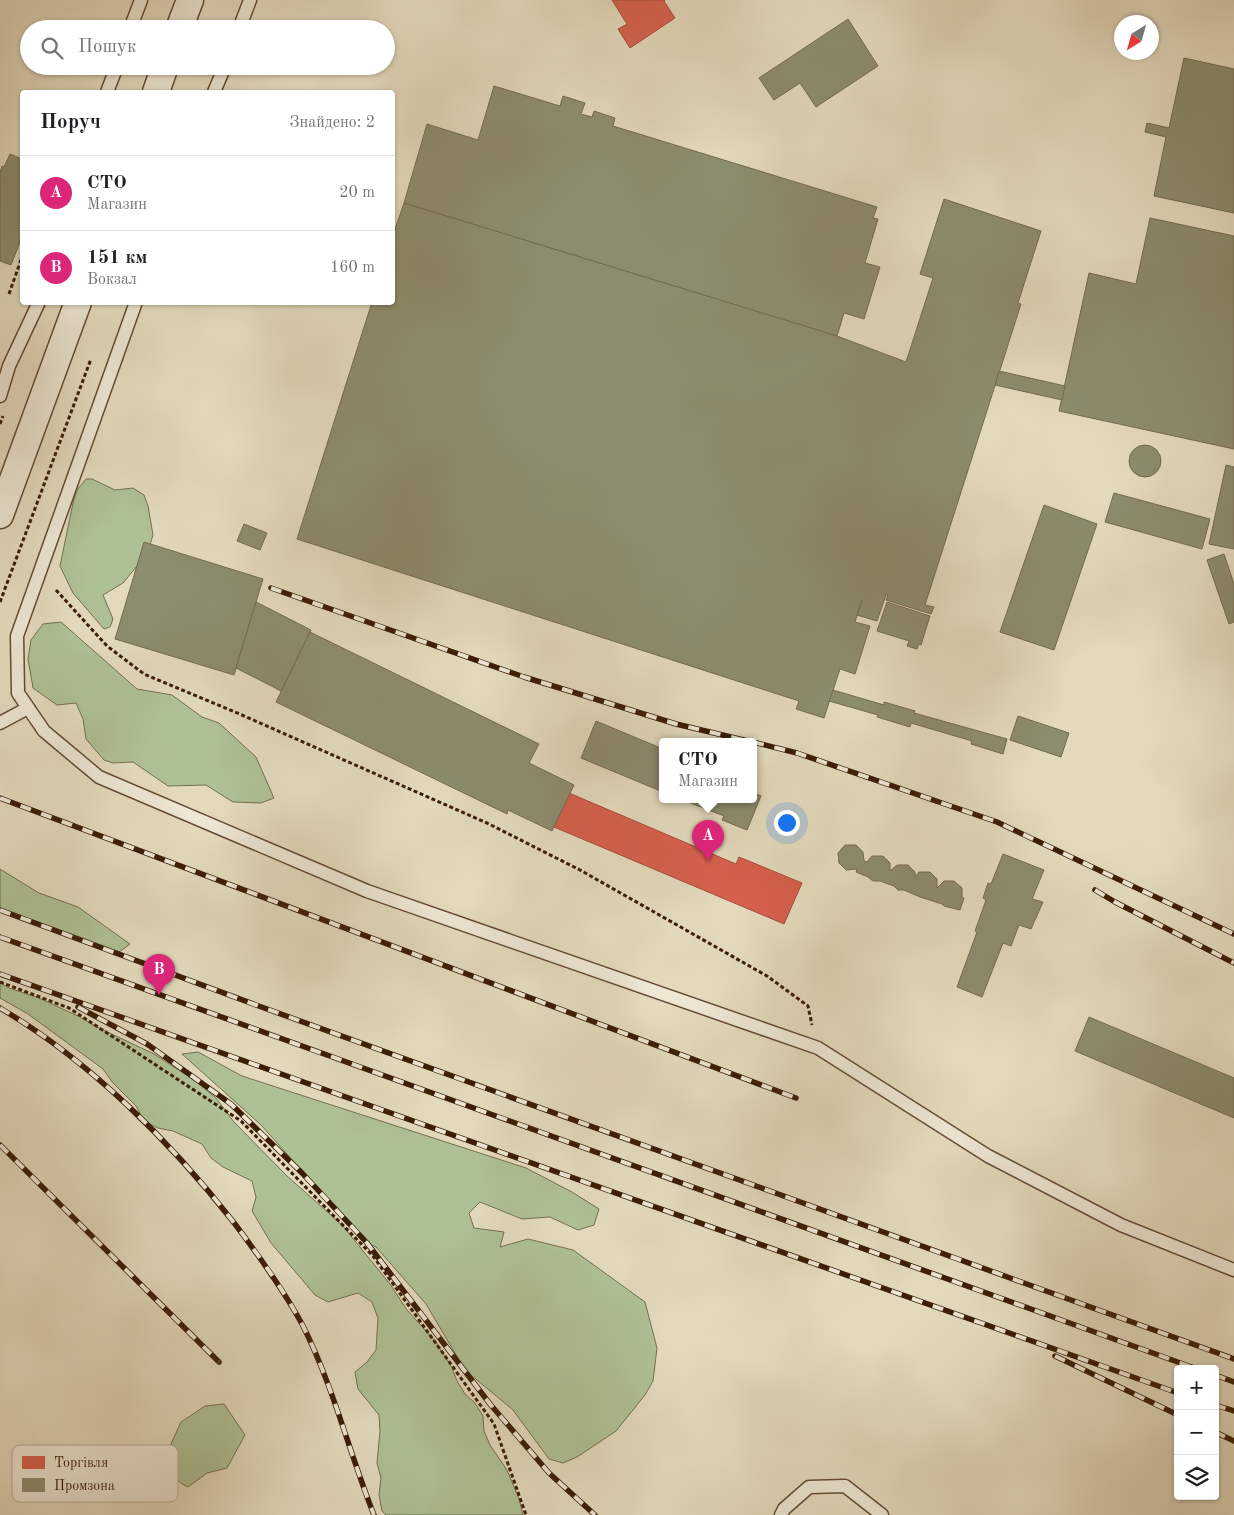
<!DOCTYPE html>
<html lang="uk">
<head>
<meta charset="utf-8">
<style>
  :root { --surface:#fff; --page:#f2f2f2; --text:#202124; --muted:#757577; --line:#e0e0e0; --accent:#db2777 }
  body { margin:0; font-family:"Old Standard TT",serif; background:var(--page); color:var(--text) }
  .controls { position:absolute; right:15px; bottom:15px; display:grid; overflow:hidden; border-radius:5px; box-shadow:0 1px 4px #0004 }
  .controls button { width:45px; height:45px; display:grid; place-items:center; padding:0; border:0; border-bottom:1px solid var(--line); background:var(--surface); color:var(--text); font:25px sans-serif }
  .compass { position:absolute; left:1114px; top:15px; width:45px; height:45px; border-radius:50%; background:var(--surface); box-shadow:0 1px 4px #0004; rotate:217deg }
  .you { position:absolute; left:786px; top:822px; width:18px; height:18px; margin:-12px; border:4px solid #fff; border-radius:50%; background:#1a73e8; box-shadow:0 0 0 8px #1a73e833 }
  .badge { display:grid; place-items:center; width:32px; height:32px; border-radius:50%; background:var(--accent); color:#fff; font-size:16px; font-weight:700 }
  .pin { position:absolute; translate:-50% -41px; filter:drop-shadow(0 1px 2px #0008) }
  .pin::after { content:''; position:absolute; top:26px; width:18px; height:15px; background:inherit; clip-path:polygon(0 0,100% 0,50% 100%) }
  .popup { position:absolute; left:659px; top:738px; width:98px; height:65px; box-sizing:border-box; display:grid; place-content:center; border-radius:5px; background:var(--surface); filter:drop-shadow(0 1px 4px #0005); font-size:16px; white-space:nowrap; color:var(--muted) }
  .popup b { font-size:19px; color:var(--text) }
  .popup::after { content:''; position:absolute; left:50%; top:100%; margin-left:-10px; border:10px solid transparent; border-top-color:var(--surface) }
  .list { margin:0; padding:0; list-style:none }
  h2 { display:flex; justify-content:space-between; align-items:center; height:65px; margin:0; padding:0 20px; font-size:21px }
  h2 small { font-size:16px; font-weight:400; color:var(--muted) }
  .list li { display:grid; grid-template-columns:32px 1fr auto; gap:15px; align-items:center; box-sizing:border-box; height:75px; padding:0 20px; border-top:1px solid var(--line) }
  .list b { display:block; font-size:19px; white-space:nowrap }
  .list p { margin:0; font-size:16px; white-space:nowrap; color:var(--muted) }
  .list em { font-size:16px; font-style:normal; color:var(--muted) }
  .icon { flex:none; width:28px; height:28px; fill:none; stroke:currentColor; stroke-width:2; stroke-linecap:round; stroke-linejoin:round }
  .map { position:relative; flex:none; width:1234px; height:1515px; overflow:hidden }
  .search { position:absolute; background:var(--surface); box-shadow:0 1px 4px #0004; left:20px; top:20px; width:375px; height:55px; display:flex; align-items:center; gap:12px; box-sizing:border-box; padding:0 18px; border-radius:28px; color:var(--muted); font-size:19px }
  .panel { position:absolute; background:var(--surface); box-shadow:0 1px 4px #0004; left:20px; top:90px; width:375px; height:215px; border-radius:5px }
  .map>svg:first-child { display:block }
  .green { fill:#aec195; stroke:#746f4e }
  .shops { fill:#d6604d; stroke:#a84c38 }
  .industry { fill:#8c8c6e; stroke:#746b4f }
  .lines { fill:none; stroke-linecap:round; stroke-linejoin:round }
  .lane-casing { stroke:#654c34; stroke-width:15 }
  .street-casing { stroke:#654c34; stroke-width:29 }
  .path { stroke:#3b1d06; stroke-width:3; stroke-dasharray:4 2.5; stroke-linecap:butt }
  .lane { stroke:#ede7d4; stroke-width:12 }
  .street { stroke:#ede7d4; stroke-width:26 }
  .rail-casing { stroke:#3b1d06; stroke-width:5.5 }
  .rail { stroke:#ede7d4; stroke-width:4; stroke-dasharray:11; stroke-linecap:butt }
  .key { fill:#ede7d4; stroke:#b8aa96; stroke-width:1 }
  .key-label { font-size:14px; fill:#3b1d06 }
</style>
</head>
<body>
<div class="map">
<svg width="1234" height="1515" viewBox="0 0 1234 1515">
  <rect width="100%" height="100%" fill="#e3dabd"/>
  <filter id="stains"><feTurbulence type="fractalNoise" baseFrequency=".004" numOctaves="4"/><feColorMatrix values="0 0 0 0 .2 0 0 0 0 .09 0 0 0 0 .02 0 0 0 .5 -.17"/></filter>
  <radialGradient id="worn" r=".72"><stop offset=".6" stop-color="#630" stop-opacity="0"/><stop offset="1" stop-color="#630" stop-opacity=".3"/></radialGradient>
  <g class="green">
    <polygon points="86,479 92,479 115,490 133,488 144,495 148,506 153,535 147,554 123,583 103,595 113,619 110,627 104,629 73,593 60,566 73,503 77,490"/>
    <polygon points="61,622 137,689 172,695 202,717 219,723 256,757 274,798 261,803 233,802 206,785 168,786 133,762 113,763 104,760 86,739 83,719 76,703 57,705 33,688 28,659 31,640 43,624"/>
    <polygon points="0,869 39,893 78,907 130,944 119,952 0,912"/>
    <polygon points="0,983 9,988 39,998 80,1017 95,1026 154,1054 193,1079 216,1098 234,1122 286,1175 342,1225 390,1284 407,1310 436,1342 452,1368 457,1381 465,1394 475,1403 483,1416 484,1431 490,1445 507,1470 519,1499 523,1515 386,1515 382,1511 379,1495 381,1478 377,1463 380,1431 379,1415 358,1389 355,1372 367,1362 376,1350 378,1318 372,1302 358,1293 328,1302 315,1295 271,1243 252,1211 256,1197 252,1181 223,1167 211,1158 202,1144 173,1131 158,1128 144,1121 136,1106 113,1083 103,1069 28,1014 0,998"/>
    <polygon points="198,1052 242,1076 526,1168 572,1192 599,1209 594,1225 578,1230 550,1217 522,1219 480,1202 469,1213 474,1228 504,1232 500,1247 528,1239 573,1250 645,1302 657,1348 653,1381 645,1395 616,1431 577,1457 563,1463 549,1459 513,1410 465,1370 426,1304 376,1247 367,1243 261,1125 182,1054"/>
    <polygon points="224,1404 245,1435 227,1468 207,1473 188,1487 182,1484 165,1469 166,1455 181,1422 205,1406"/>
  </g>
  <g class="shops">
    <polygon points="612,0 665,0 664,1 675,18 630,48 618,29 627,24"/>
    <polygon points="569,793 736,864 739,857 802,883 784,924 554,827"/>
  </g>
  <g class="industry">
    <polygon points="848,19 878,66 816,107 800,83 774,100 759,78"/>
    <polygon points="1184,58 1234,69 1234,213 1154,196 1166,137 1145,132 1147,123 1169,128"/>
    <polygon points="494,86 560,106 563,96 585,103 581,114 592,117 594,111 615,118 613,126 877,207 873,218 878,219 865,263 880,267 864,319 844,313 837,336 404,203 427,124 478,140"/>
    <polygon points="10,154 22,159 22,237 11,265 0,261 0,172 2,166 4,167"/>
    <polygon points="944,199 1041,231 1018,303 1021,304 925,605 934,607 931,614 886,600 888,595 886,595 877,621 857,615 862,600 855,622 870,626 855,674 840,669 824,718 796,709 799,701 297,539 372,302 392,302 392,238 404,203 837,336 906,362 933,278 920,274"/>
    <polygon points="1150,218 1234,236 1234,449 1059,411 1089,273 1136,284"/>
    <polygon points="999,371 1065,386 1062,400 995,385"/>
    <circle cx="1145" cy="461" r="16"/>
    <polygon points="1226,465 1234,467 1234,549 1209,544"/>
    <polygon points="1114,493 1210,519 1202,549 1105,522"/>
    <polygon points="1044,505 1097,524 1054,650 1000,632"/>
    <polygon points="244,524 267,533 260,550 237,541"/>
    <polygon points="144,542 263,579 234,675 115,639"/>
    <polygon points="1224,554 1234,584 1234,622 1229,624 1207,560"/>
    <polygon points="256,602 311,630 281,691 236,668"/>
    <polygon points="887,602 930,616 921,645 919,644 917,649 907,646 909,641 877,631"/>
    <polygon points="310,632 539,744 529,763 574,785 552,831 508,810 507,814 276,702"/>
    <polygon points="833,690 884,705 884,702 915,711 914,713 1007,739 1003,754 971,744 972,741 911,723 910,727 877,717 878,715 829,701"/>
    <polygon points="1018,716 1069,733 1061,757 1010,740"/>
    <polygon points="596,721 663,749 663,792 581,758"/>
    <polygon points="753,792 761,796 747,830 722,820 724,816 683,800 753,800"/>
    <polygon points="845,845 856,845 863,852 864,861 867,862 872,856 883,856 890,863 890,871 897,865 908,865 915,872 915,877 919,872 930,872 937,879 937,888 944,881 954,881 962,888 962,897 964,898 960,910 944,906 942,904 920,897 904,890 898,890 894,886 880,881 873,881 868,877 856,872 857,869 846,870 839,863 838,853"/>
    <polygon points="1003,854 1044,870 1032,899 1043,902 1031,929 1019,925 1011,946 1003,943 982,997 957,987 977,932 975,931 986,900 983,898 988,883 991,884"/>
    <polygon points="1089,1017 1234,1078 1234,1118 1075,1051"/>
  </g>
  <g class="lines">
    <defs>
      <g id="lane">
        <polyline points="130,29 141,0"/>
        <polyline points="239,29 250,0"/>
        <polyline points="107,92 117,66"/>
        <polyline points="214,92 225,66"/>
        <polyline points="136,302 17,636 18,693 44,731 99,777 367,891 818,1048 988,1156 1121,1225 1234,1270"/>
        <polyline points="0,396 9,366 39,302"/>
        <polyline points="0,723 28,708"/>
        <polyline points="781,1515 784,1509 809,1487 845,1486 882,1515"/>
      </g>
      <g id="street">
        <polyline points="179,29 190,0"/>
        <polyline points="156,92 165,66"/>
        <polyline points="0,515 78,302"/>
      </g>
    </defs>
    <use href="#lane" class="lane-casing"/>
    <use href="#street" class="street-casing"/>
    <g class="path">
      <polyline points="9,294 22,257"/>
      <polyline points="0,424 3,416"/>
      <polyline points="56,590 107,646 144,674 242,715 489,824 580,870 767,976 808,1006 812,1025"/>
      <polyline points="0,602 91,359"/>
      <polyline points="0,982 69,1008 241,1121 373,1256 494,1424 526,1515"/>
    </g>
    <use href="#lane" class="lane"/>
    <use href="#street" class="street"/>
    <defs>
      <g id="rail">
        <polyline points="271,588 524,677 676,724 752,742"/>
        <polyline points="753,742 797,753 997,822 1234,934"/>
        <polyline points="0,798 796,1098"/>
        <polyline points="1095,890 1115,902 1234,963"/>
        <polyline points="0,910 256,1005 1234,1359"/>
        <polyline points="0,937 1197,1369"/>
        <polyline points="0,974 1178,1393"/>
        <polyline points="78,1007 147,1044 231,1104 302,1173 367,1243 490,1404 549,1473 595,1515"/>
        <path d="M0 1008C90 1061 171 1142 235 1224 259 1256 283 1289 302 1324 333 1385 349 1452 374 1515"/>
        <polyline points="0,1145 219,1362"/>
        <polyline points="1055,1356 1178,1415"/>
        <polyline points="1215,1375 1234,1382"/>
        <polyline points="1215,1405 1234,1411"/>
        <polyline points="1215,1432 1234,1441"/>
      </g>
    </defs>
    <use href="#rail" class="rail-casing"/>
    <use href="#rail" class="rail"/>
  </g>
  <rect x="12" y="1445" width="166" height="57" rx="8" class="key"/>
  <rect x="22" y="1456" width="23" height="13" fill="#d6604d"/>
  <rect x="22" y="1478" width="23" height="14" fill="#8c8c6e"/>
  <g class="key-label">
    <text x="54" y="1467">Торгівля</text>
    <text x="54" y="1490">Промзона</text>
  </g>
  <rect width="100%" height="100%" filter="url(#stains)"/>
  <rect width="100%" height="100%" fill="url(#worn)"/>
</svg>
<div class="controls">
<button>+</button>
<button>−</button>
<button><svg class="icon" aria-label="layers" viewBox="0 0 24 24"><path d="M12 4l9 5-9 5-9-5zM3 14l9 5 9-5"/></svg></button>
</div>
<svg class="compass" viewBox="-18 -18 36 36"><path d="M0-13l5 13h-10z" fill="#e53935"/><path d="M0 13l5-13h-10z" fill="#757577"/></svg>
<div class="you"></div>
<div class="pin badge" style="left:708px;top:861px">A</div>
<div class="popup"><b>СТО</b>Магазин</div>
<div class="pin badge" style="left:159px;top:995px">B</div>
<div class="search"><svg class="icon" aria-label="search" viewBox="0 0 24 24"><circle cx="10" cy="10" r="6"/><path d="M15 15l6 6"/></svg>Пошук</div>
<section class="panel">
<h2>Поруч<small>Знайдено: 2</small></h2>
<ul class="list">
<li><span class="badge">A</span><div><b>СТО</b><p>Магазин</p></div><em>20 m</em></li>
<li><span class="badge">B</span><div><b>151 км</b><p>Вокзал</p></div><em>160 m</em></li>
</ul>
</section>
</div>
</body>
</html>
